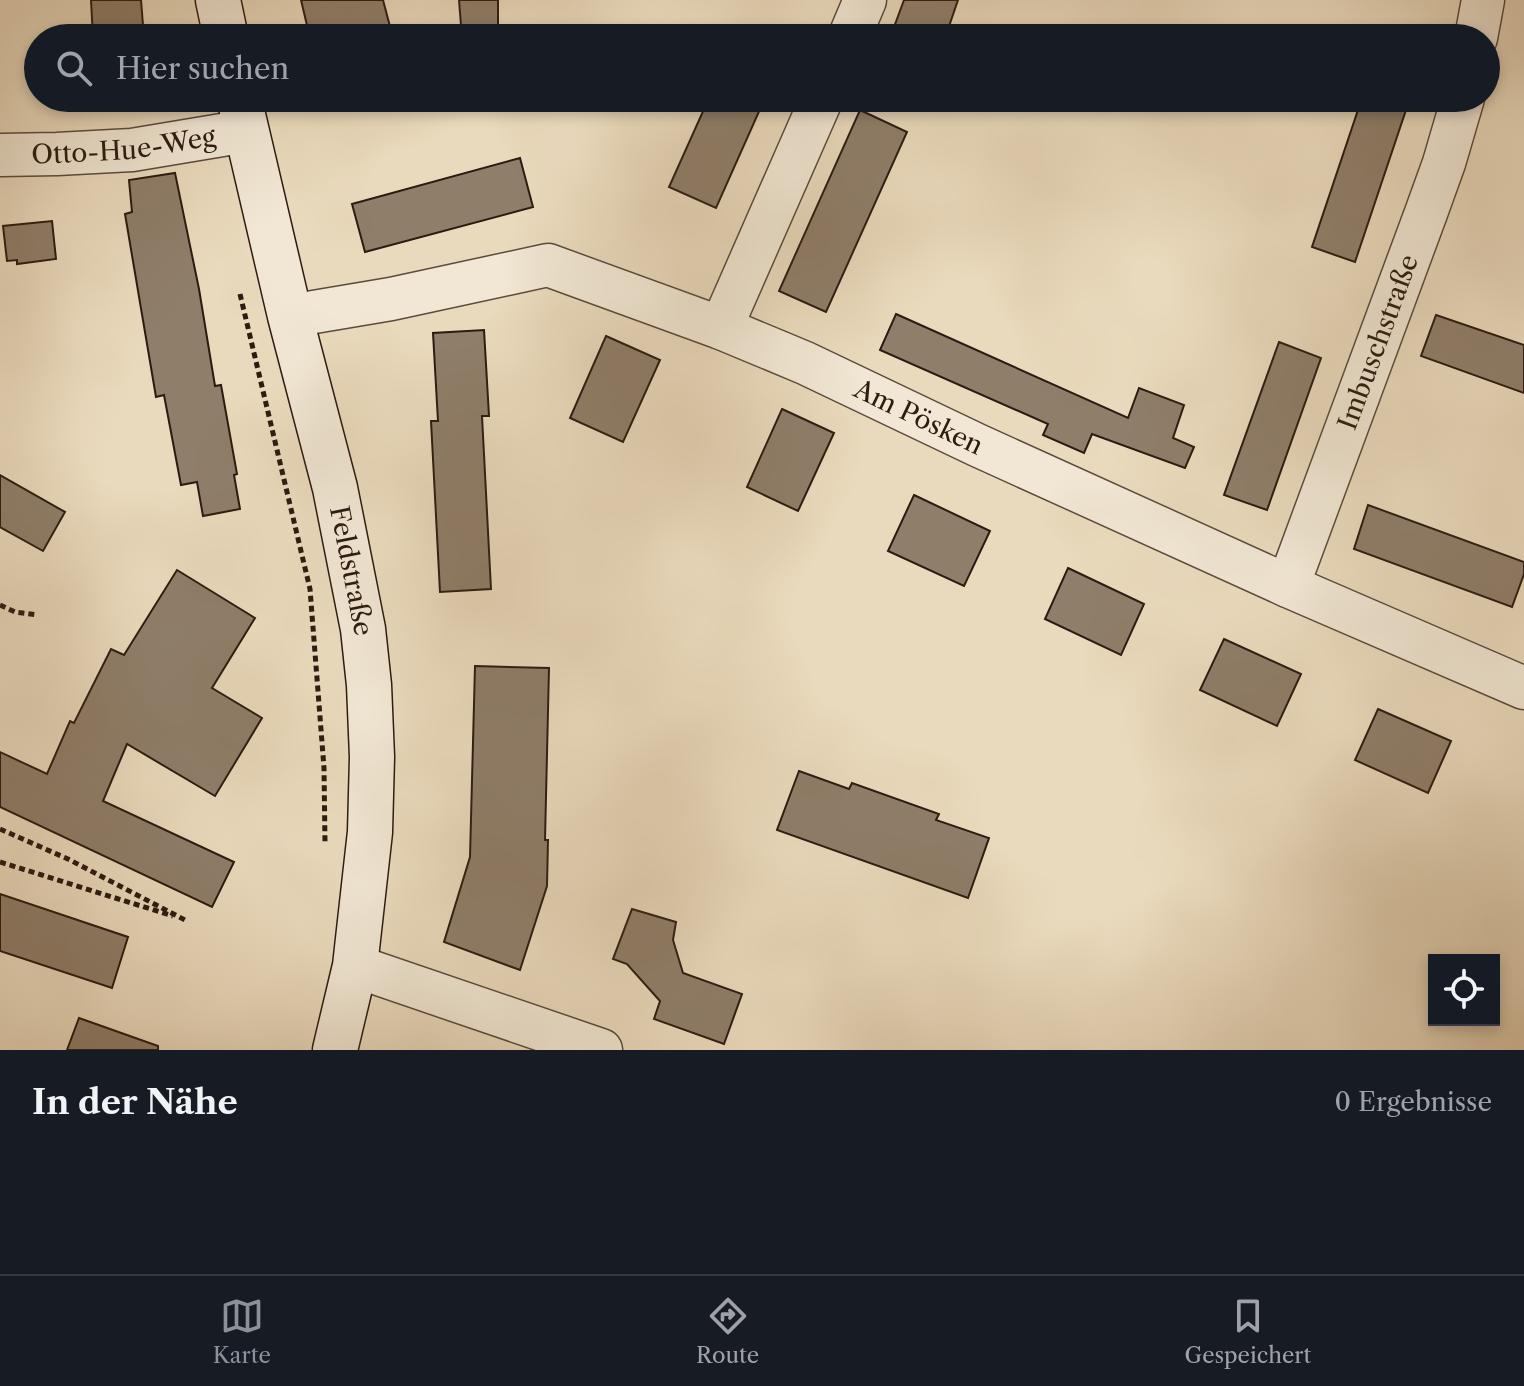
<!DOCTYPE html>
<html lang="de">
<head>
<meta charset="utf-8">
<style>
  :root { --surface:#171b24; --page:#20242c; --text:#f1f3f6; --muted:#9ea1a6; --line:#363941; --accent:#8c9099 }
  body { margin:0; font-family:"Libre Caslon Text",serif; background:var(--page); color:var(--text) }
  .controls { position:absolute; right:24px; bottom:24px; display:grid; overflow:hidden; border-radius:0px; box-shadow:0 4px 12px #0003 }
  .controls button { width:72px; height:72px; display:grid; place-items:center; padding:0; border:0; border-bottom:2px solid var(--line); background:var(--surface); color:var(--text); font:40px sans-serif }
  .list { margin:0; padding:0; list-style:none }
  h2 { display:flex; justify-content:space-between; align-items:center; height:104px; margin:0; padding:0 32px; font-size:34px }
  h2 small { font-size:26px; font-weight:400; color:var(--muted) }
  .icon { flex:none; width:44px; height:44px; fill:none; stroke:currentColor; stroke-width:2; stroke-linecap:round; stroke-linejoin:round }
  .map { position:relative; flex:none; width:1524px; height:1050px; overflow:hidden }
  .search { position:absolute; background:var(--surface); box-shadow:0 4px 12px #0003; left:24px; right:24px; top:24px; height:88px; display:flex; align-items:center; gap:20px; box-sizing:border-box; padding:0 28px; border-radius:44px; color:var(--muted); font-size:30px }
  .sheet { height:224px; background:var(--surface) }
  nav { display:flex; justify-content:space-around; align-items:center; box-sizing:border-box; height:112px; border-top:2px solid var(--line); background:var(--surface); font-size:22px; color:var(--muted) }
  nav a { display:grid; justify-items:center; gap:4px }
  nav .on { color:var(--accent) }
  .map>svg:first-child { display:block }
  .building { fill:#8f7e6a; stroke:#2c1b11; stroke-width:2 }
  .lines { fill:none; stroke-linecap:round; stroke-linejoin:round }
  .minor-casing { stroke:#5c4b3c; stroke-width:45 }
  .secondary-casing { stroke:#2c1b11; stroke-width:47 }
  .path { stroke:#2c1b11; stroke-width:5; stroke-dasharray:6 4; stroke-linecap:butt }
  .minor { stroke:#f1e7d4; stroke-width:42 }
  .secondary { stroke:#f1e7d4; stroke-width:44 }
  .labels { text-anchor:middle; stroke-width:6; stroke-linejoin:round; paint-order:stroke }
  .street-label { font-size:26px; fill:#2c1b11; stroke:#f1e7d4 }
</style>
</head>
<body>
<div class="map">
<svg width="1524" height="1050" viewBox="0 0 1524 1050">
  <rect width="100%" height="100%" fill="#eadabd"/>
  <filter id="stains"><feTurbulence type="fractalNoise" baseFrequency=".0025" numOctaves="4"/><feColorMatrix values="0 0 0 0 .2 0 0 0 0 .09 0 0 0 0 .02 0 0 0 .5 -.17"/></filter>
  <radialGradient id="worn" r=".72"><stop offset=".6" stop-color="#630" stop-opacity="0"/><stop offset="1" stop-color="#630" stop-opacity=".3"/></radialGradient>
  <g class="building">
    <polygon points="91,0 141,0 144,38 93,38"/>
    <polygon points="301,0 383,0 393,38 310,38"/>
    <polygon points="459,0 498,0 498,38 462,38"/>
    <polygon points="904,0 958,0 945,38 890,38"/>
    <polygon points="709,98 765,98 716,208 669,187"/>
    <polygon points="1362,98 1410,98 1355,262 1312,247"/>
    <polygon points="860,110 907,132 826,312 779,291"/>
    <polygon points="520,158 533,207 365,252 352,204"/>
    <polygon points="175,173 199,289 215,386 221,385 237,474 234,475 240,509 203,516 197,482 181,485 164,395 156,397 125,214 132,212 129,180"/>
    <polygon points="52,221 56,259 17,264 17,260 7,261 3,226"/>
    <polygon points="896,314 1128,418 1139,388 1184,405 1173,438 1194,447 1185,468 1092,434 1084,453 1043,435 1048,424 880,350"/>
    <polygon points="1436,315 1524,345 1524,393 1421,356"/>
    <polygon points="484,330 489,416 482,416 491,589 440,592 431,421 438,421 433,333"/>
    <polygon points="606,336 660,360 623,442 570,418"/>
    <polygon points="1279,342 1321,358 1267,510 1224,495"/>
    <polygon points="782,409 834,433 798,511 747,487"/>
    <polygon points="0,475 65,512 43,551 0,527"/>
    <polygon points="914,495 990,531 964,586 888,551"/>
    <polygon points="1368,505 1524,562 1524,574 1512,607 1354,549"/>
    <polygon points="1068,568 1144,604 1121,655 1045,619"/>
    <polygon points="177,570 255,618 212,688 262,718 215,796 127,744 103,801 234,862 212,907 0,807 0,752 47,774 70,721 74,723 111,649 124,655"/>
    <polygon points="1224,639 1301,674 1277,726 1200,690"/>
    <polygon points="475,666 549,668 545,840 548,840 547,886 520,970 444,942 470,857"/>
    <polygon points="1378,709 1451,741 1428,793 1355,760"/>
    <polygon points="799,771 849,789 852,783 939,814 936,820 989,838 968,898 777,830"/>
    <polygon points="0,894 128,937 112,988 0,951"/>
    <polygon points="632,909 676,922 673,940 683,973 742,994 724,1044 654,1019 660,1001 627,964 613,959"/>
    <polygon points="79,1018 158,1046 158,1050 67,1050"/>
  </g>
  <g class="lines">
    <defs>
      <g id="minor">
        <polyline points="849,38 865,0"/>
        <polyline points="1476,38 1483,0"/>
        <path id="s1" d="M0 155 57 154 132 150 246 131"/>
        <path id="s2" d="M290 316 391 299 548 265 721 328 805 363 977 445 1288 586 1524 688"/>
        <polyline points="721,328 822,98"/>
        <path id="s3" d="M1288 586 1426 213 1444 163 1463 98"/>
        <polyline points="355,966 601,1050"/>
      </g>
      <g id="secondary">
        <polyline points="218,0 226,38"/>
        <path id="s4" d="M239 98 290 316 335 488 363 629 369 685 372 757 370 832 355 966 335 1050"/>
      </g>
    </defs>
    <use href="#minor" class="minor-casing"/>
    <use href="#secondary" class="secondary-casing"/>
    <g class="path">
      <polyline points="240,294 310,589 324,768 325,843"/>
      <polyline points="0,605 15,612 38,615"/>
      <polyline points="0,829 68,859 185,920"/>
      <polyline points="0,862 173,916"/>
    </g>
    <use href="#minor" class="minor"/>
    <use href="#secondary" class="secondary"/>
  </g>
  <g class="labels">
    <g class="street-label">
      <text dy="9" stroke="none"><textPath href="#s1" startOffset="124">Otto-Hue-Weg</textPath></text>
      <text dy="9" stroke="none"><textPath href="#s3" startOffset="260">Imbuschstraße</textPath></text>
      <text dy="9" stroke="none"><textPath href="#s2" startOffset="664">Am Pösken</textPath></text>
      <text dy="9" stroke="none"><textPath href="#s4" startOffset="486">Feldstraße</textPath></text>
    </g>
  </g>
  <rect width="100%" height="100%" filter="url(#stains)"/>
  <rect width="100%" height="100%" fill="url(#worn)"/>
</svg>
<div class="controls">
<button><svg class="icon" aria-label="locate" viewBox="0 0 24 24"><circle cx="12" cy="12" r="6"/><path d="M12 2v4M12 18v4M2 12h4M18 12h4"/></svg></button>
</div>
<div class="search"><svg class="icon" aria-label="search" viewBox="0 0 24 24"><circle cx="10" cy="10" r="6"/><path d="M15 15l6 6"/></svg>Hier suchen</div>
</div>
<section class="sheet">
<h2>In der Nähe<small>0 Ergebnisse</small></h2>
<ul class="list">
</ul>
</section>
<nav>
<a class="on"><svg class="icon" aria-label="map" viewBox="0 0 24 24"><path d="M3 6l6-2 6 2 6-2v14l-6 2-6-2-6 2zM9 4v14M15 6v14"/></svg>Karte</a>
<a><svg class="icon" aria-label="directions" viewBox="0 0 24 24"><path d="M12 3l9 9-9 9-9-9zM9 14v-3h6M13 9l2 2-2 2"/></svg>Route</a>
<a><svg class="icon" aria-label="saved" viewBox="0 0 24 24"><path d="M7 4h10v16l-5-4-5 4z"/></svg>Gespeichert</a>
</nav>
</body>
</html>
